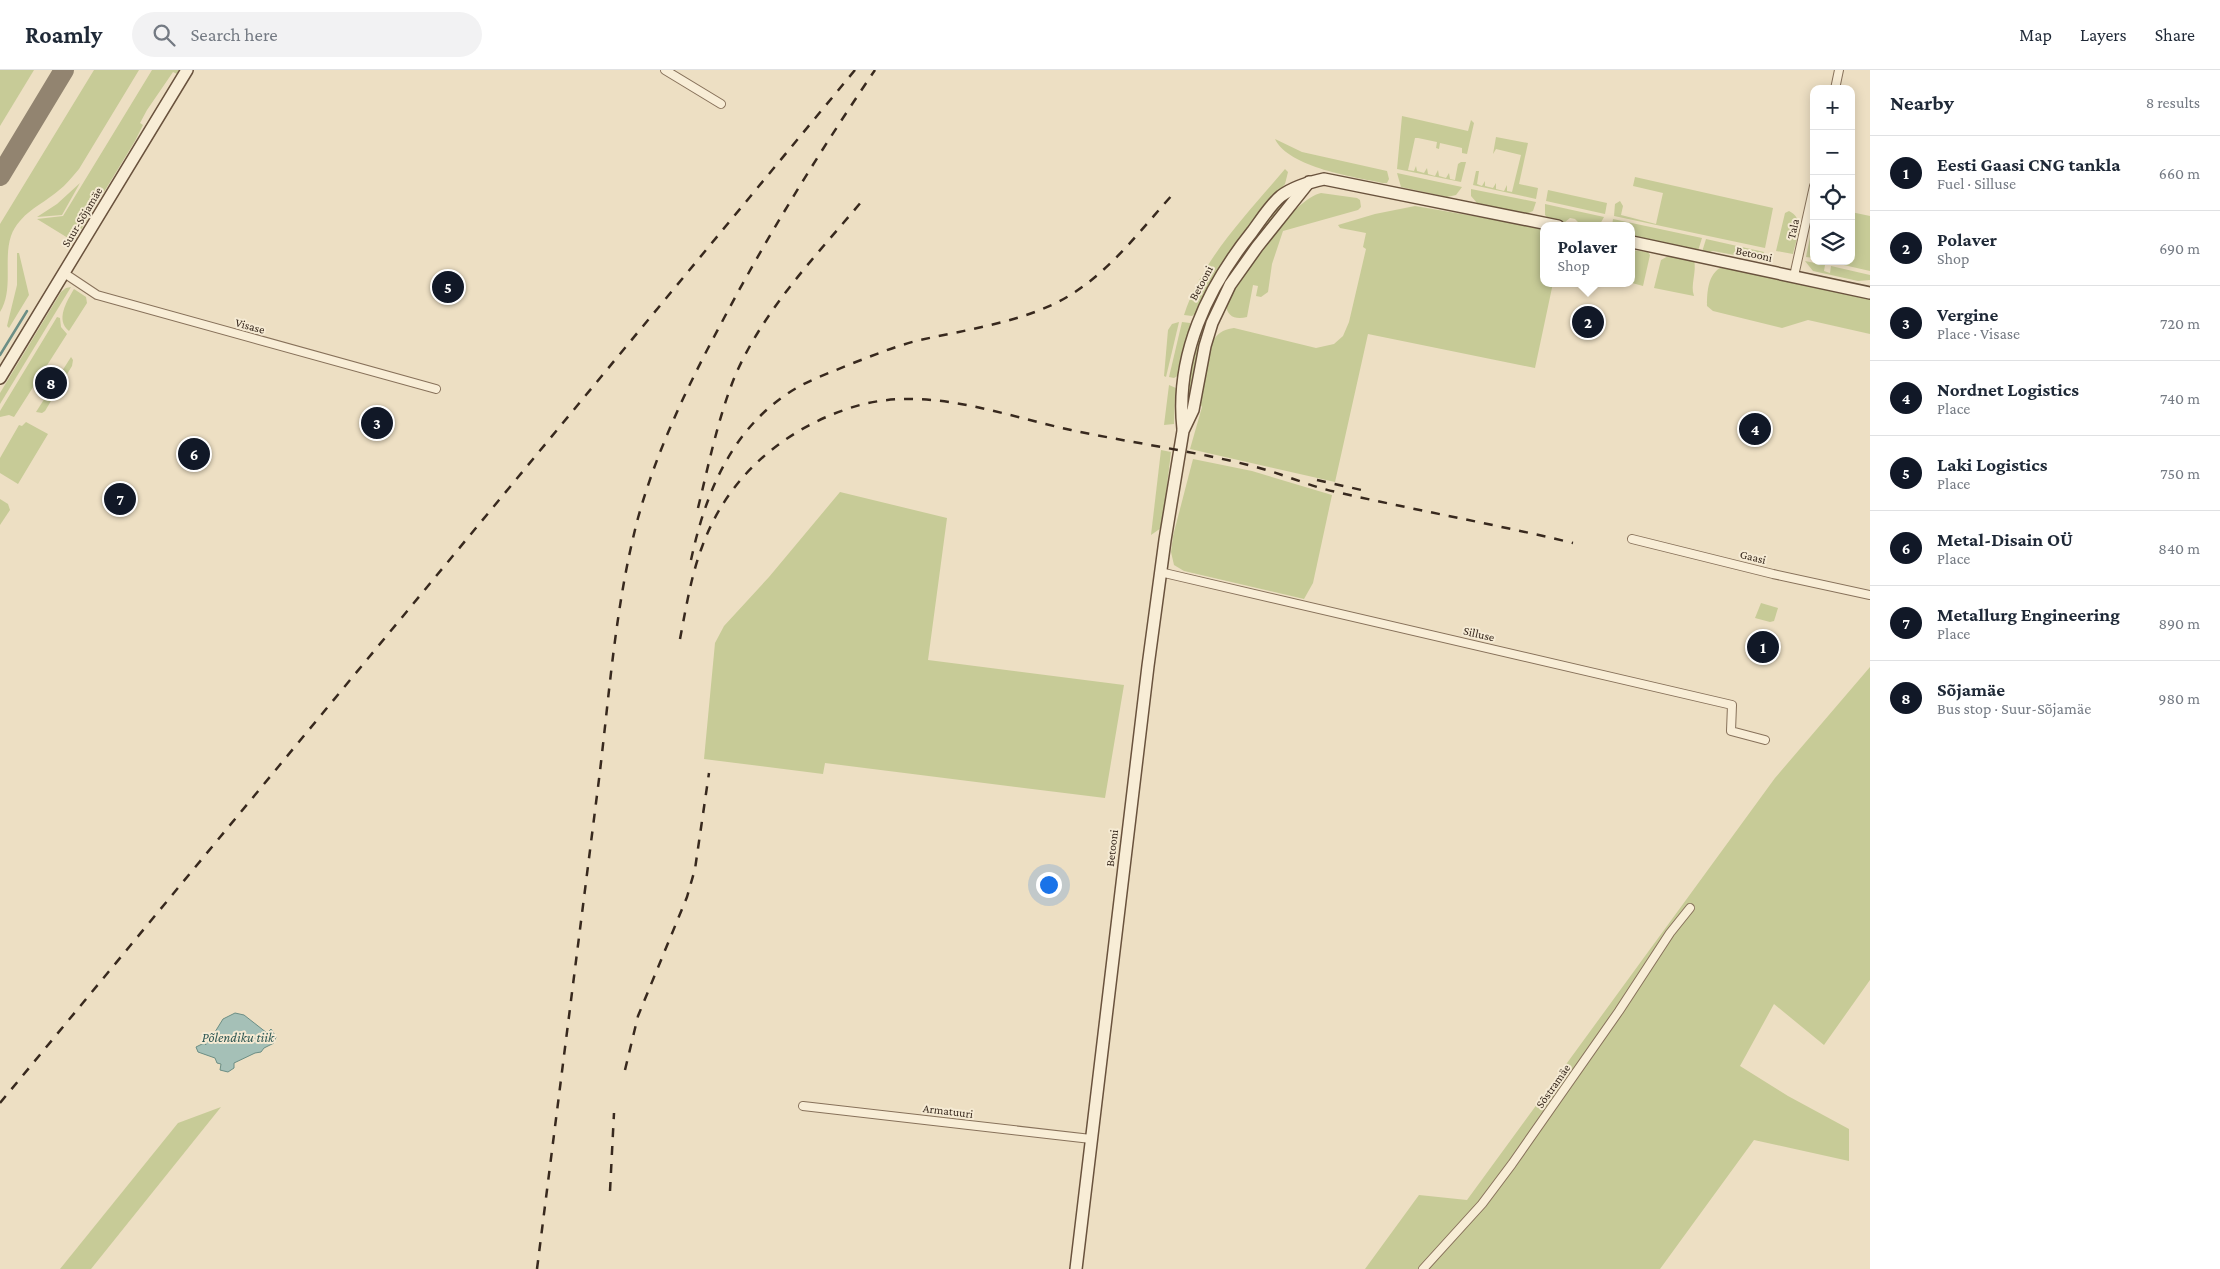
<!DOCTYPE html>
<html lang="en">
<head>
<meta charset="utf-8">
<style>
  :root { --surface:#fff; --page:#f2f2f3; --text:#1f2937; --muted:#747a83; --line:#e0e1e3; --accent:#111827 }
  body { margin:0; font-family:"Crimson Pro",serif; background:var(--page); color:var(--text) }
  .controls { position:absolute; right:15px; top:15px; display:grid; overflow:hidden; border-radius:10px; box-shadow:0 2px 12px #0003 }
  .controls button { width:45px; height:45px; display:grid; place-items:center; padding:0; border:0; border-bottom:1px solid var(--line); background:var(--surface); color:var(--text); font:25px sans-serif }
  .you { position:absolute; left:1048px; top:814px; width:18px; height:18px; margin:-12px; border:4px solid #fff; border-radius:50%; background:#1a73e8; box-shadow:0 0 0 8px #1a73e833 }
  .badge { display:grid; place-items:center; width:32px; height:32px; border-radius:50%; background:var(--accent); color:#fff; font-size:16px; font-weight:700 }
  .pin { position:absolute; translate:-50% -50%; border:2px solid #fff; box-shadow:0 1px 5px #0006 }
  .popup { position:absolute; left:1540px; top:152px; width:95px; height:65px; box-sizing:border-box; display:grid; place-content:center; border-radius:10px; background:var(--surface); filter:drop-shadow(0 1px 4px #0005); font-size:16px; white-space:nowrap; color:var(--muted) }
  .popup b { font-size:19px; color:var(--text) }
  .popup::after { content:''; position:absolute; left:50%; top:100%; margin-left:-10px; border:10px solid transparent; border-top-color:var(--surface) }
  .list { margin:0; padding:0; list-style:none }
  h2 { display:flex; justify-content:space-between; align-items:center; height:65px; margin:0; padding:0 20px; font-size:21px }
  h2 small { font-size:16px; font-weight:400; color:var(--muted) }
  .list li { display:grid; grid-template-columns:32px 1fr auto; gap:15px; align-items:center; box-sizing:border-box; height:75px; padding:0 20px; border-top:1px solid var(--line) }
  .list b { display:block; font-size:19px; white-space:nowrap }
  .list p { margin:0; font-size:16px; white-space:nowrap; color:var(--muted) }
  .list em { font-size:16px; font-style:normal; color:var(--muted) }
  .icon { flex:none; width:28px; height:28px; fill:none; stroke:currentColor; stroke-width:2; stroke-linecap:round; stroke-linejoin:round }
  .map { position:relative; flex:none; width:1870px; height:1199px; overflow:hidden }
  header { display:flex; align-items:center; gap:30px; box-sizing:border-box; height:70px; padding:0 25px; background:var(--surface); border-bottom:1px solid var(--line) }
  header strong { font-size:24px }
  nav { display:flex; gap:28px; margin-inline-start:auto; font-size:18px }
  .search { width:350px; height:45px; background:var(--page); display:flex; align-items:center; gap:12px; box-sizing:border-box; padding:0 18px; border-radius:28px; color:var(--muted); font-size:19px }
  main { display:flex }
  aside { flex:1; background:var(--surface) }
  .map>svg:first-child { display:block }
  .green { fill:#c7cb97 }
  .water { fill:#a5c0b7; stroke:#6c8e85 }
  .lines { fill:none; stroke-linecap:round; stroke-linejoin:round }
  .stream { stroke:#6c8e85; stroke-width:2.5 }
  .taxiway { stroke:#928470; stroke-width:20 }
  .street-casing { stroke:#87715a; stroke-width:10 }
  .secondary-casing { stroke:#69523d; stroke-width:14 }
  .street { stroke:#f8edd6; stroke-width:8 }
  .secondary { stroke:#f8edd6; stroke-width:11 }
  .rail { stroke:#38291e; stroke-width:2.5; stroke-dasharray:9 9; stroke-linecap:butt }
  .labels { text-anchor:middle; stroke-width:4; stroke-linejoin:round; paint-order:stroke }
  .street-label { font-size:12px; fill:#38291e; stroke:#f5ead3 }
  .water-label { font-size:14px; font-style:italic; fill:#2d5753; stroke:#f5ead3 }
</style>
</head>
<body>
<header>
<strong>Roamly</strong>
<div class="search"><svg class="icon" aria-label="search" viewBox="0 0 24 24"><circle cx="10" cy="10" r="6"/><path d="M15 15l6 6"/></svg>Search here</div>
<nav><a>Map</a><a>Layers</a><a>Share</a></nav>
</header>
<main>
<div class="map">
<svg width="1870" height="1199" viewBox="0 0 1870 1199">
  <rect width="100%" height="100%" fill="#eddfc3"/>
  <g class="green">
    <polygon points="0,0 34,0 0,56"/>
    <path d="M94 0H139L79 99C72 107 66 115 58 121 40 136 20 143 11 166 3 190 14 219 0 242V154Z"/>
    <polygon points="152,0 179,0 177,4 173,2 147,40 140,53 143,55 135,71 79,163 76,166 68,168 37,149 63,146"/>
    <polygon points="1402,46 1468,61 1471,50 1474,53 1467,84 1462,83 1462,78 1440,73 1439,79 1436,78 1437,72 1418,68 1415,68 1408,100 1414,101 1416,96 1417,101 1424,103 1427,98 1428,104 1435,106 1438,100 1439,106 1446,108 1449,103 1450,109 1455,110 1458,94 1461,92 1466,92 1461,112 1397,99"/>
    <polygon points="1496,67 1528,73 1519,114 1538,118 1536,129 1473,115 1476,101 1479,101 1477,114 1482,116 1485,111 1485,116 1493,118 1496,113 1496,119 1504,121 1507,115 1507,121 1512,122 1521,85 1496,79 1493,84"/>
    <path d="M1275 69 1302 82 1387 101 1389 109 1387 113H1383C1355 107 1289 98 1275 69Z"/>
    <path d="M1285 99 1288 102 1285 114 1225 188 1196 243 1192 246 1184 245C1202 189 1248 143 1285 99Z"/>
    <polygon points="1397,103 1462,117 1456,125 1447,127 1401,117"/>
    <polygon points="1635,107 1773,138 1765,178 1614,146 1615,134 1620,131 1623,136 1621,145 1656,154 1663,123 1633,116"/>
    <polygon points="80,113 62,145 37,147 57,134"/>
    <polygon points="1471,119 1536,132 1533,141 1526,144 1477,133 1471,126"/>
    <polygon points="1548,120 1607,133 1605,144 1546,131"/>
    <path d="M1321 123 1357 128 1360 130 1361 137 1358 140 1283 161 1272 194 1268 222 1261 227 1256 226 1258 216 1253 215 1247 247C1236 250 1226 247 1226 233 1238 207 1293 129 1321 123Z"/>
    <polygon points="1284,134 1210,245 1207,246 1205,243 1245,176 1280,135"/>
    <polygon points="1545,134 1604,147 1599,156 1582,156 1575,149 1570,148 1565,152 1550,150 1545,145"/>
    <path d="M1415 136 1544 158V213H1553L1535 298 1368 264 1335 412 1190 379 1202 337 1200 334 1211 274C1217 263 1222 260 1234 258L1316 278 1334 274 1343 266 1349 252 1366 179 1363 177 1366 163 1340 158 1338 155 1375 144Z"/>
    <path d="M1789 141C1806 149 1796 170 1793 184L1776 181 1785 143Z"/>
    <polygon points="1851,142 1870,146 1870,201 1826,191 1851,191"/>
    <polygon points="1814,148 1814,188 1806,187"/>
    <polygon points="1613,149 1702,168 1698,181 1632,167 1632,156 1612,156"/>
    <polygon points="1706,169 1764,182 1761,190 1713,181 1706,183 1702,182"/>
    <polygon points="1632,180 1648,182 1650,185 1643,216 1632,213"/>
    <polygon points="17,183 19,183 29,225 9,258 7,256 17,215"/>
    <path d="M1670 185 1694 190C1697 202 1690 215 1694 226L1654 218 1661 190Z"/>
    <polygon points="1805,191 1825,195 1824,201 1830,203 1831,196 1870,205 1870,210 1858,211 1813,201"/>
    <path d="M1722 197 1870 228V264L1808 250 1782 258 1713 241 1707 236C1707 222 1708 203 1722 197Z"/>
    <polygon points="71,217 0,334 0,323 61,222 66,218"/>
    <path d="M74 219 86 227 87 233 69 261C55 250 67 231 74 219Z"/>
    <polygon points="57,247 60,248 61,257 67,264 14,347 9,345 0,347 0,341"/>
    <polygon points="1179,252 1166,307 1164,306 1168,260 1172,254"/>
    <polygon points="1182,252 1190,253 1191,257 1179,305 1174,308 1169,307"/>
    <polygon points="1202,258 1204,259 1188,337 1189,307"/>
    <polygon points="71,287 73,290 72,296 45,341 42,343 36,342"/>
    <polygon points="1169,315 1176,318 1177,327 1175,327 1174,354 1164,355"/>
    <polygon points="26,352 48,364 18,414 0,403 0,388 19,355 22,356"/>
    <polygon points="1161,380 1171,382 1163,449 1161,458 1151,465"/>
    <polygon points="1193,389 1252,401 1332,425 1313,513 1304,529 1184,501 1174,495 1171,482 1173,466"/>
    <polygon points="840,422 947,448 928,590 1124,615 1105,728 825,693 823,704 704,689 715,573 724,556 769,507"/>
    <polygon points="0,429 8,434 10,440 0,455"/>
    <polygon points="1761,533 1778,538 1774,551 1770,552 1755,548"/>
    <polygon points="1870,597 1870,910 1824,975 1774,934 1740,996 1788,1026 1849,1059 1849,1091 1754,1070 1660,1199 1365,1199 1419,1125 1467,1130 1775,708"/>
    <polygon points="221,1037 91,1199 60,1199 178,1053"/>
  </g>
  <polygon class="water" points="235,943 244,945 267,963 271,959 276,967 274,973 264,978 261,982 255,983 234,993 234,998 228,1002 220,1000 221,994 217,993 215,988 198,982 196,977 204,973 206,975 205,972 215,962 223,949"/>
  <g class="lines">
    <polyline class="stream" points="0,285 27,241"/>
    <polyline class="taxiway" points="0,106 64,0"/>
    <defs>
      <g id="street">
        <polyline points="665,0 721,34"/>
        <polyline points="1835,19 1839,0"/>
        <polyline points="64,203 97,225 436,319"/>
        <polyline points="1794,206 1814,116"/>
        <polyline points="1632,469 1773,504 1870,525"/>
        <polyline points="1160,502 1732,635 1731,661 1765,670"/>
        <polyline points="803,1036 1091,1069"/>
        <polyline points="1423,1199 1482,1134 1512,1094 1619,941 1670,863 1690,838"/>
      </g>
      <g id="secondary">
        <polyline points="1632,172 1870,223"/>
        <polyline points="0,308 187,0"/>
        <path d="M1183 359C1175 286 1207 218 1252 162 1261 150 1270 135 1281 126 1293 117 1310 112 1324 109L1558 156"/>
        <polyline points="1076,1199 1148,596 1165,470 1183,361 1193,340 1205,276 1212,253 1230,215 1257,177 1309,112"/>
      </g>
    </defs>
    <use href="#street" class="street-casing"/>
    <use href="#secondary" class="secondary-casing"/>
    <use href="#street" class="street"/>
    <use href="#secondary" class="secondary"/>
    <g class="rail">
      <polyline points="1317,410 1366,421"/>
      <path d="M698 438C709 393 718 348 735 306 764 239 816 186 862 131"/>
      <path d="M691 490C706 420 734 353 800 316 815 308 832 302 848 295 872 286 895 276 920 270 965 260 1016 253 1058 232 1106 207 1137 164 1173 124"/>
      <path d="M680 569C686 538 691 506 702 477 726 410 779 363 844 340 920 312 997 344 1071 360 1132 373 1195 381 1256 397 1283 404 1309 416 1336 422 1415 440 1494 454 1573 473"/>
      <polyline points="625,1000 638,946 687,827 695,799 709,703"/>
      <polyline points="0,1033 855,0"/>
      <polyline points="610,1121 614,1043"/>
      <path d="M537 1199C557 1041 577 883 597 725 609 633 614 539 638 448 657 379 689 313 723 250 769 163 820 81 875 0"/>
    </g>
  </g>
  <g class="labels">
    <g class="street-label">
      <text transform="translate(82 147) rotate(-59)" y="4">Suur-Sõjamäe</text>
      <text transform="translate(1793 159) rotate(-78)" y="4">Tala</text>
      <text transform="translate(1754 184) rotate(12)" y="4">Betooni</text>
      <text transform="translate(1201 213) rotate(-62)" y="4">Betooni</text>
      <text transform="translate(250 256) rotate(15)" y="4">Visase</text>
      <text transform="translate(1753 487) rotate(14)" y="4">Gaasi</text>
      <text transform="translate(1479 564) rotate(13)" y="4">Silluse</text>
      <text transform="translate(1112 778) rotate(-83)" y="4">Betooni</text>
      <text transform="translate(1553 1016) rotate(-55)" y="4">Sõstramäe</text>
      <text transform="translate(948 1041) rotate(7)" y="4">Armatuuri</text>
    </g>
    <g class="water-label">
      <text x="238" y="972">Põlendiku tiik</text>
    </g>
  </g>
</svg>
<div class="controls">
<button>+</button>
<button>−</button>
<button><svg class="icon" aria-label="locate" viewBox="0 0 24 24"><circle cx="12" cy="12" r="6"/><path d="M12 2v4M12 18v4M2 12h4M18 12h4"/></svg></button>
<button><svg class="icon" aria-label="layers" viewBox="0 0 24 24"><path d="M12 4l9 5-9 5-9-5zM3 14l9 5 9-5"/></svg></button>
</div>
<div class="you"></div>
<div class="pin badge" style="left:1763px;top:577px">1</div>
<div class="pin badge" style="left:1588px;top:252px">2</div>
<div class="popup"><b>Polaver</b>Shop</div>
<div class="pin badge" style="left:377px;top:353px">3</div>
<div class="pin badge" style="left:1755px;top:359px">4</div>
<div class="pin badge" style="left:448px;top:217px">5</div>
<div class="pin badge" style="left:194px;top:384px">6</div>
<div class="pin badge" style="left:120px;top:429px">7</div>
<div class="pin badge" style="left:51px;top:313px">8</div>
</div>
<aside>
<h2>Nearby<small>8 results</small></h2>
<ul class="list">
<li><span class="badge">1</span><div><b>Eesti Gaasi CNG tankla</b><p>Fuel · Silluse</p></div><em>660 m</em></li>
<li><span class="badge">2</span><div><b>Polaver</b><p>Shop</p></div><em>690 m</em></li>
<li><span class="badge">3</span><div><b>Vergine</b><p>Place · Visase</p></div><em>720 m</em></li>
<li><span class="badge">4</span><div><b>Nordnet Logistics</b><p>Place</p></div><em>740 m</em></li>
<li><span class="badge">5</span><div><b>Laki Logistics</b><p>Place</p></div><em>750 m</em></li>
<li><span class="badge">6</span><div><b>Metal-Disain OÜ</b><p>Place</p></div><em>840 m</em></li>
<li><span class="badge">7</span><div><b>Metallurg Engineering</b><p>Place</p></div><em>890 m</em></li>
<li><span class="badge">8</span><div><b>Sõjamäe</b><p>Bus stop · Suur-Sõjamäe</p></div><em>980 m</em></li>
</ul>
</aside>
</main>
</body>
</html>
